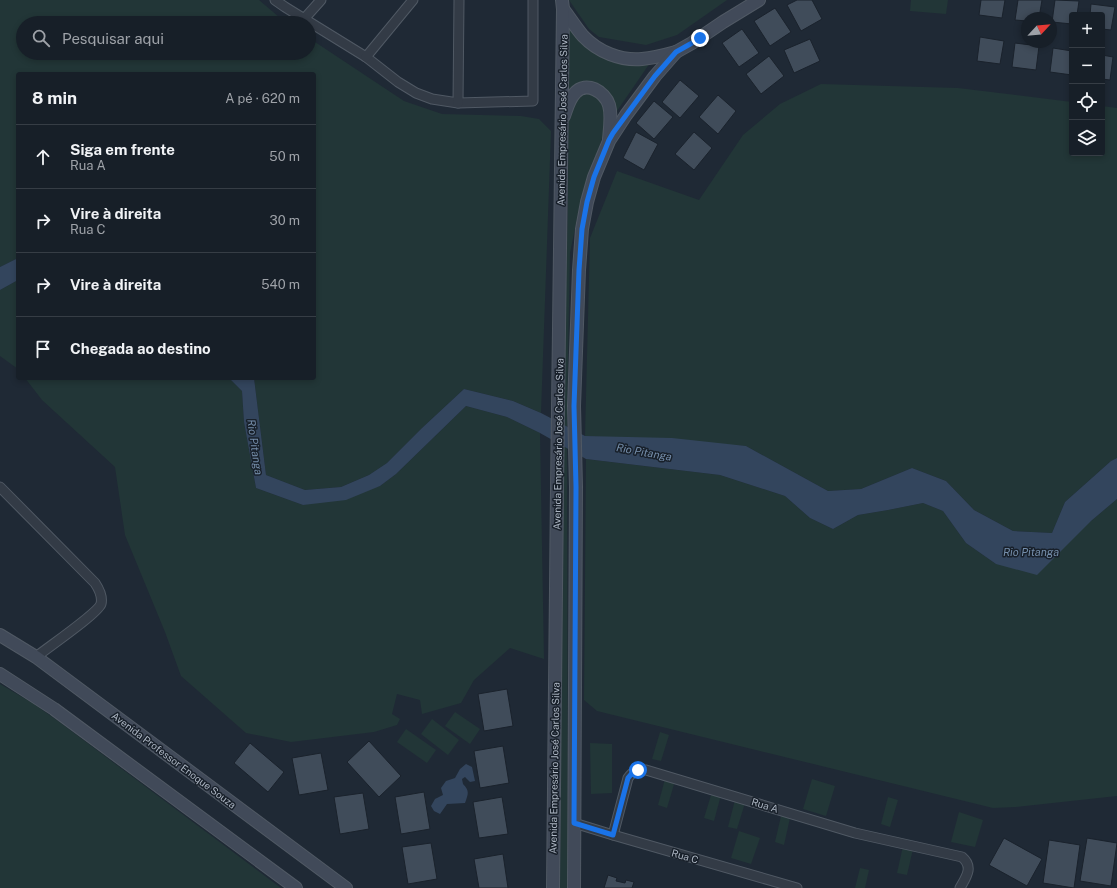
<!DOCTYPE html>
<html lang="pt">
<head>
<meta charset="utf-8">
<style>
  :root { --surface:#171f28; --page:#202730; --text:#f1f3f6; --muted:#9ea2a8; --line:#363d45 }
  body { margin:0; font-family:"Public Sans",sans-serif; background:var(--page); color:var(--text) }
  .controls { position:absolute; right:12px; top:12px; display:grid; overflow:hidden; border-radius:4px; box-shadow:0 2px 6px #0003 }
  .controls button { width:36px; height:36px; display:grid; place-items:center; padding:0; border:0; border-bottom:1px solid var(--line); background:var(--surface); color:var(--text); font:20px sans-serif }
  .compass { position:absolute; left:1021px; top:12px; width:36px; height:36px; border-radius:50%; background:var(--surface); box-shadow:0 2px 6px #0003; rotate:64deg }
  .stop { position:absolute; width:12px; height:12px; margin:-9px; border:3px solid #1a73e8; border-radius:50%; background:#fff }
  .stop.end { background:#1a73e8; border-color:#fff; box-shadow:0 1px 4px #0008 }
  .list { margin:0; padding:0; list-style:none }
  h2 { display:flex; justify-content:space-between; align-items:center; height:52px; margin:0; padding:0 16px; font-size:17px }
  h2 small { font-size:13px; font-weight:400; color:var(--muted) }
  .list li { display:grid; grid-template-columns:26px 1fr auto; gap:12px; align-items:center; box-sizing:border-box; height:64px; padding:0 16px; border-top:1px solid var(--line) }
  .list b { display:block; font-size:15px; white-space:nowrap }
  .list p { margin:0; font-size:13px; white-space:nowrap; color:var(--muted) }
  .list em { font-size:13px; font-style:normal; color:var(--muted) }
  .icon { flex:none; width:22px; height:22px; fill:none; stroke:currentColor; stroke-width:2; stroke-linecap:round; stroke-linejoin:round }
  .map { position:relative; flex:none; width:1117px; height:888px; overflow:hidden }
  .search { position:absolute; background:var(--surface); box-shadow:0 2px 6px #0003; left:16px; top:16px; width:300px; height:44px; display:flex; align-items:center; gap:10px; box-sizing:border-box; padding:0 14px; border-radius:22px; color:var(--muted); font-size:15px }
  .panel { position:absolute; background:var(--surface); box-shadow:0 2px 6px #0003; left:16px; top:72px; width:300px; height:308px; border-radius:4px }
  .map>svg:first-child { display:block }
  .green { fill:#223637 }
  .water { fill:#33455d }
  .building { fill:#404c5a; stroke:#1a222c }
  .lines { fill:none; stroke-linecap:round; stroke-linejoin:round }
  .minor-casing { stroke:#505964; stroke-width:11 }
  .secondary-casing { stroke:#505964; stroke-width:14 }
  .minor { stroke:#333b46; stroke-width:9 }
  .secondary { stroke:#414a59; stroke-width:12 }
  .route { stroke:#1a73e8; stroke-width:5 }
  .labels { text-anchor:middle; stroke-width:3; stroke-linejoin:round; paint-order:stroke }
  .street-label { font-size:10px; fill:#adb6c3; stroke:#18202a }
  .water-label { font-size:11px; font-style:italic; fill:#758eab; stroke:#18202a }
</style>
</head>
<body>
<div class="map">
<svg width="1117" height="888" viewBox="0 0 1117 888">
  <rect width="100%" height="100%" fill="#1f2935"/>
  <g class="green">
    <polygon points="0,0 259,0 286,23 23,23 23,53 309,53 309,38 404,101 442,114 521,116 539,119 551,131 541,413 513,401 464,389 422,428 387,463 369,475 341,487 305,490 266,475 254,378 314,378 314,74 18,74 18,258 0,267"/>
    <polygon points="569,0 727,0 677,35 646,45 599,37 589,29"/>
    <polygon points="911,0 948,0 946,14 910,11"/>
    <polygon points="569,25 597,50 654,57 606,127 581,199 570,253 567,413 568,888 560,888 563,412 568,198"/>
    <polygon points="821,84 958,88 1072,102 1072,153 1102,153 1102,106 1117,108 1117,458 1111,461 1065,502 1052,533 1013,531 974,510 946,481 912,468 861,489 828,491 746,446 585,436 590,238 617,171 699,200 743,135 780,104"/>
    <polygon points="18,280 18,369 0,356 0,290"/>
    <polygon points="25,378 229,378 242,391 244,422 256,488 303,505 380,486 396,474 466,406 507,417 540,433 544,659 510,648 474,680 461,703 422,714 420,700 397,694 392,714 400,719 397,725 374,732 291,742 246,733 181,676 165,632 125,535 115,467 42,400"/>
    <polygon points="586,459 720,475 785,496 810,518 833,529 858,515 888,510 923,503 943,511 966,543 996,564 1091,521 1117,499 1117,796 1016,807 993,808 597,711 584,700"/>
    <polygon points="0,684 34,704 62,724 281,888 0,888"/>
    <polygon points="455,712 480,729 470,744 445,726"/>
    <polygon points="432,719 459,740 448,755 421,734"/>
    <polygon points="406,729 436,750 427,763 397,742"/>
    <polygon points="660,732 669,735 661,761 652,759"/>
    <polygon points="590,743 612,744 612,793 591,794"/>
    <polygon points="665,779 675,781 667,808 658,805"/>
    <polygon points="812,779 835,786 826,816 803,809"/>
    <polygon points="712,792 721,795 714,821 704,818"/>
    <polygon points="888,797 898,800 890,827 881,824"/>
    <polygon points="735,800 745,803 737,829 728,827"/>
    <polygon points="959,812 983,820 975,847 951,842"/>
    <polygon points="781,816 790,818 784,845 775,842"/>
    <polygon points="739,831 760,838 751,864 731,858"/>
    <polygon points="903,846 913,849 907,875 897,873"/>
    <polygon points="860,868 869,870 865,888 855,888"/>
  </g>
  <g class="water">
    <polygon points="18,258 18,280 0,290 0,267"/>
    <polygon points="229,378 254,378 266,475 305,490 341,487 369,475 387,463 422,428 464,389 513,401 541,413 585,436 672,438 746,446 828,491 861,489 912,468 946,481 974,510 1013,531 1052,533 1065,502 1111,461 1117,458 1117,499 1091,521 1037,575 996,564 966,543 943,511 923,503 888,510 858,515 833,529 810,518 785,496 720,475 586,459 540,433 507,417 466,406 396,474 380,486 346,500 303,505 256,488 244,422 242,391"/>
    <path d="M466 764 472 767 475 781 470 782 465 777 462 779 463 784C470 791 468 794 465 803L447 804 440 814 434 811 431 806 435 799 443 795 441 788 446 781 455 778 460 769Z"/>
  </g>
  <g class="building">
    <polygon points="797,0 812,0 822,19 801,31 787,5"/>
    <polygon points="981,0 1005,0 1002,18 979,15"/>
    <polygon points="1018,0 1042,0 1039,18 1027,18 1027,21 1015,20"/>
    <polygon points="1055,0 1079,1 1077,15 1072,15 1072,24 1052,22"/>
    <polygon points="1091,4 1115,7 1111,30 1102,29 1102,15 1090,15"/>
    <polygon points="775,8 791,32 770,46 754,21"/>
    <polygon points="742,29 759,53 739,67 722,43"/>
    <polygon points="980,37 1004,41 1000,64 977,61"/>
    <polygon points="810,39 820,61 794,73 784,50"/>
    <polygon points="1015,43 1039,46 1036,70 1012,67"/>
    <polygon points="1053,48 1072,51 1072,75 1050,72"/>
    <polygon points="1102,55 1113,57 1110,80 1102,79"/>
    <polygon points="769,56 784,76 761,94 746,74"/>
    <polygon points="680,80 699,96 680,118 662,102"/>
    <polygon points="718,95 736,111 718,134 699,117"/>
    <polygon points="654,101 673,117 654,139 636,123"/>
    <polygon points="636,132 658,144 644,170 623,158"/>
    <polygon points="694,132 712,148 694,170 675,154"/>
    <polygon points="507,689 513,726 484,731 478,694"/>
    <polygon points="369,741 401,776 379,797 347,762"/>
    <polygon points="250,743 284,772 268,792 234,763"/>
    <polygon points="503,746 509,783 480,788 474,751"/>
    <polygon points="321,753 328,790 299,795 292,758"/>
    <polygon points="424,792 430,829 401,834 395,797"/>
    <polygon points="363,793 369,829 340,834 334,797"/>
    <polygon points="502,797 508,834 479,838 473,802"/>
    <polygon points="1004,838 1042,859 1027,886 989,865"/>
    <polygon points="1087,838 1117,843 1111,886 1080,881"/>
    <polygon points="1049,840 1080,845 1074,888 1043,883"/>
    <polygon points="431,843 437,879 408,884 402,847"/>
    <polygon points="503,854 508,888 479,888 474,859"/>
    <polygon points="608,875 617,878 616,881 625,883 626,880 634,882 632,888 604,888"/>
  </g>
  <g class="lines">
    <defs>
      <g id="minor">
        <polyline points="275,0 285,7 366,57 398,82 416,93 432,99 458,103 533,101 533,0"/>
        <polyline points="304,19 321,0"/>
        <polyline points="366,57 413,0"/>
        <polyline points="458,103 459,0"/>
        <path d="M0 487 95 583C99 589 103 596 101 604 97 614 47 648 36 657"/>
        <polyline points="574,823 613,835 797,888"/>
        <path d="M613 835 628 778C633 771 637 769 646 770L855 833 962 857C974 867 966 877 960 888"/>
      </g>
      <g id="secondary">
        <path d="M563 9C570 18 576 28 583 36 598 52 621 61 642 59 654 58 665 55 676 52"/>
        <path d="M564 116C567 108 569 99 575 93 586 80 605 92 609 105 612 115 610 129 609 139"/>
        <polyline points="0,635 36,657 346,888"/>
        <polyline points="0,674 54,709 296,888"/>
        <polyline points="553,888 557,489 563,9 562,0"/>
        <polyline points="574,888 576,487 574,406 579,270 582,229 587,202 594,177 609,141 626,115 655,76 676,52 692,43 723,22 759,0"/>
      </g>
    </defs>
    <use href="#minor" class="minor-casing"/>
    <use href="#secondary" class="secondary-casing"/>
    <use href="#minor" class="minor"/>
    <use href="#secondary" class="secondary"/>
  </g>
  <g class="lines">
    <polyline class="route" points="638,770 634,771 628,778 613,835 574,823 576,487 574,406 579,270 582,229 587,202 594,177 609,140 613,133 655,76 676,52 692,43 700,38"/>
  </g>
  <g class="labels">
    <g class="street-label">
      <text transform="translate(562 120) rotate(-89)" y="4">Avenida Empresário José Carlos Silva</text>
      <text transform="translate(558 444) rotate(-89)" y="4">Avenida Empresário José Carlos Silva</text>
      <text transform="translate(174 760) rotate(37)" y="4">Avenida Professor Enoque Souza</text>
      <text transform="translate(554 768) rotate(-89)" y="4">Avenida Empresário José Carlos Silva</text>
      <text transform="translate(765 805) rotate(17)" y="4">Rua A</text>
      <text transform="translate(685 856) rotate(16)" y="4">Rua C</text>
    </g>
    <g class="water-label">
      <text transform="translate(255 447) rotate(82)" y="4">Rio Pitanga</text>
      <text transform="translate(644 452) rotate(10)" y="4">Rio Pitanga</text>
      <text x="1031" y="556">Rio Pitanga</text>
    </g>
  </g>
</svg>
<div class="controls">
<button>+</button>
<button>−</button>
<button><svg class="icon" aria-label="locate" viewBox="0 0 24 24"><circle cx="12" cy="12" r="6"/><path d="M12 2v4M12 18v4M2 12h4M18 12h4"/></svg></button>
<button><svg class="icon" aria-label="layers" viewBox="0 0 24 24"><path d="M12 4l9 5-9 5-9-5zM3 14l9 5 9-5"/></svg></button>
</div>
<svg class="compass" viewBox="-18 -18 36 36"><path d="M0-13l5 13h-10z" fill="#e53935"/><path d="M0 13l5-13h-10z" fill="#9ea2a8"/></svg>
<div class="stop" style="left:638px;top:770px"></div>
<div class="stop end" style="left:700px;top:38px"></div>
<div class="search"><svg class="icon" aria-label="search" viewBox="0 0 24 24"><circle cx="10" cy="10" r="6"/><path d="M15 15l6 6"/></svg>Pesquisar aqui</div>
<section class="panel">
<h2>8 min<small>A pé · 620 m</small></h2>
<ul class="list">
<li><svg class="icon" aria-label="ahead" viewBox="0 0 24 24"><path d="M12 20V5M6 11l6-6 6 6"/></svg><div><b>Siga em frente</b><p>Rua A</p></div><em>50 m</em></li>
<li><svg class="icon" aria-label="right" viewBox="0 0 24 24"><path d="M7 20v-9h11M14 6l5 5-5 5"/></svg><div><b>Vire à direita</b><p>Rua C</p></div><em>30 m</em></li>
<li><svg class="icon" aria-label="right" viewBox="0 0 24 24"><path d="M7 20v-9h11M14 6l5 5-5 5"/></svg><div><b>Vire à direita</b></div><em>540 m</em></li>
<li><svg class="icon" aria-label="arrive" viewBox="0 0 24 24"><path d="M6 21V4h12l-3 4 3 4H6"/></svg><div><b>Chegada ao destino</b></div></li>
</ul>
</section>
</div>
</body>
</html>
